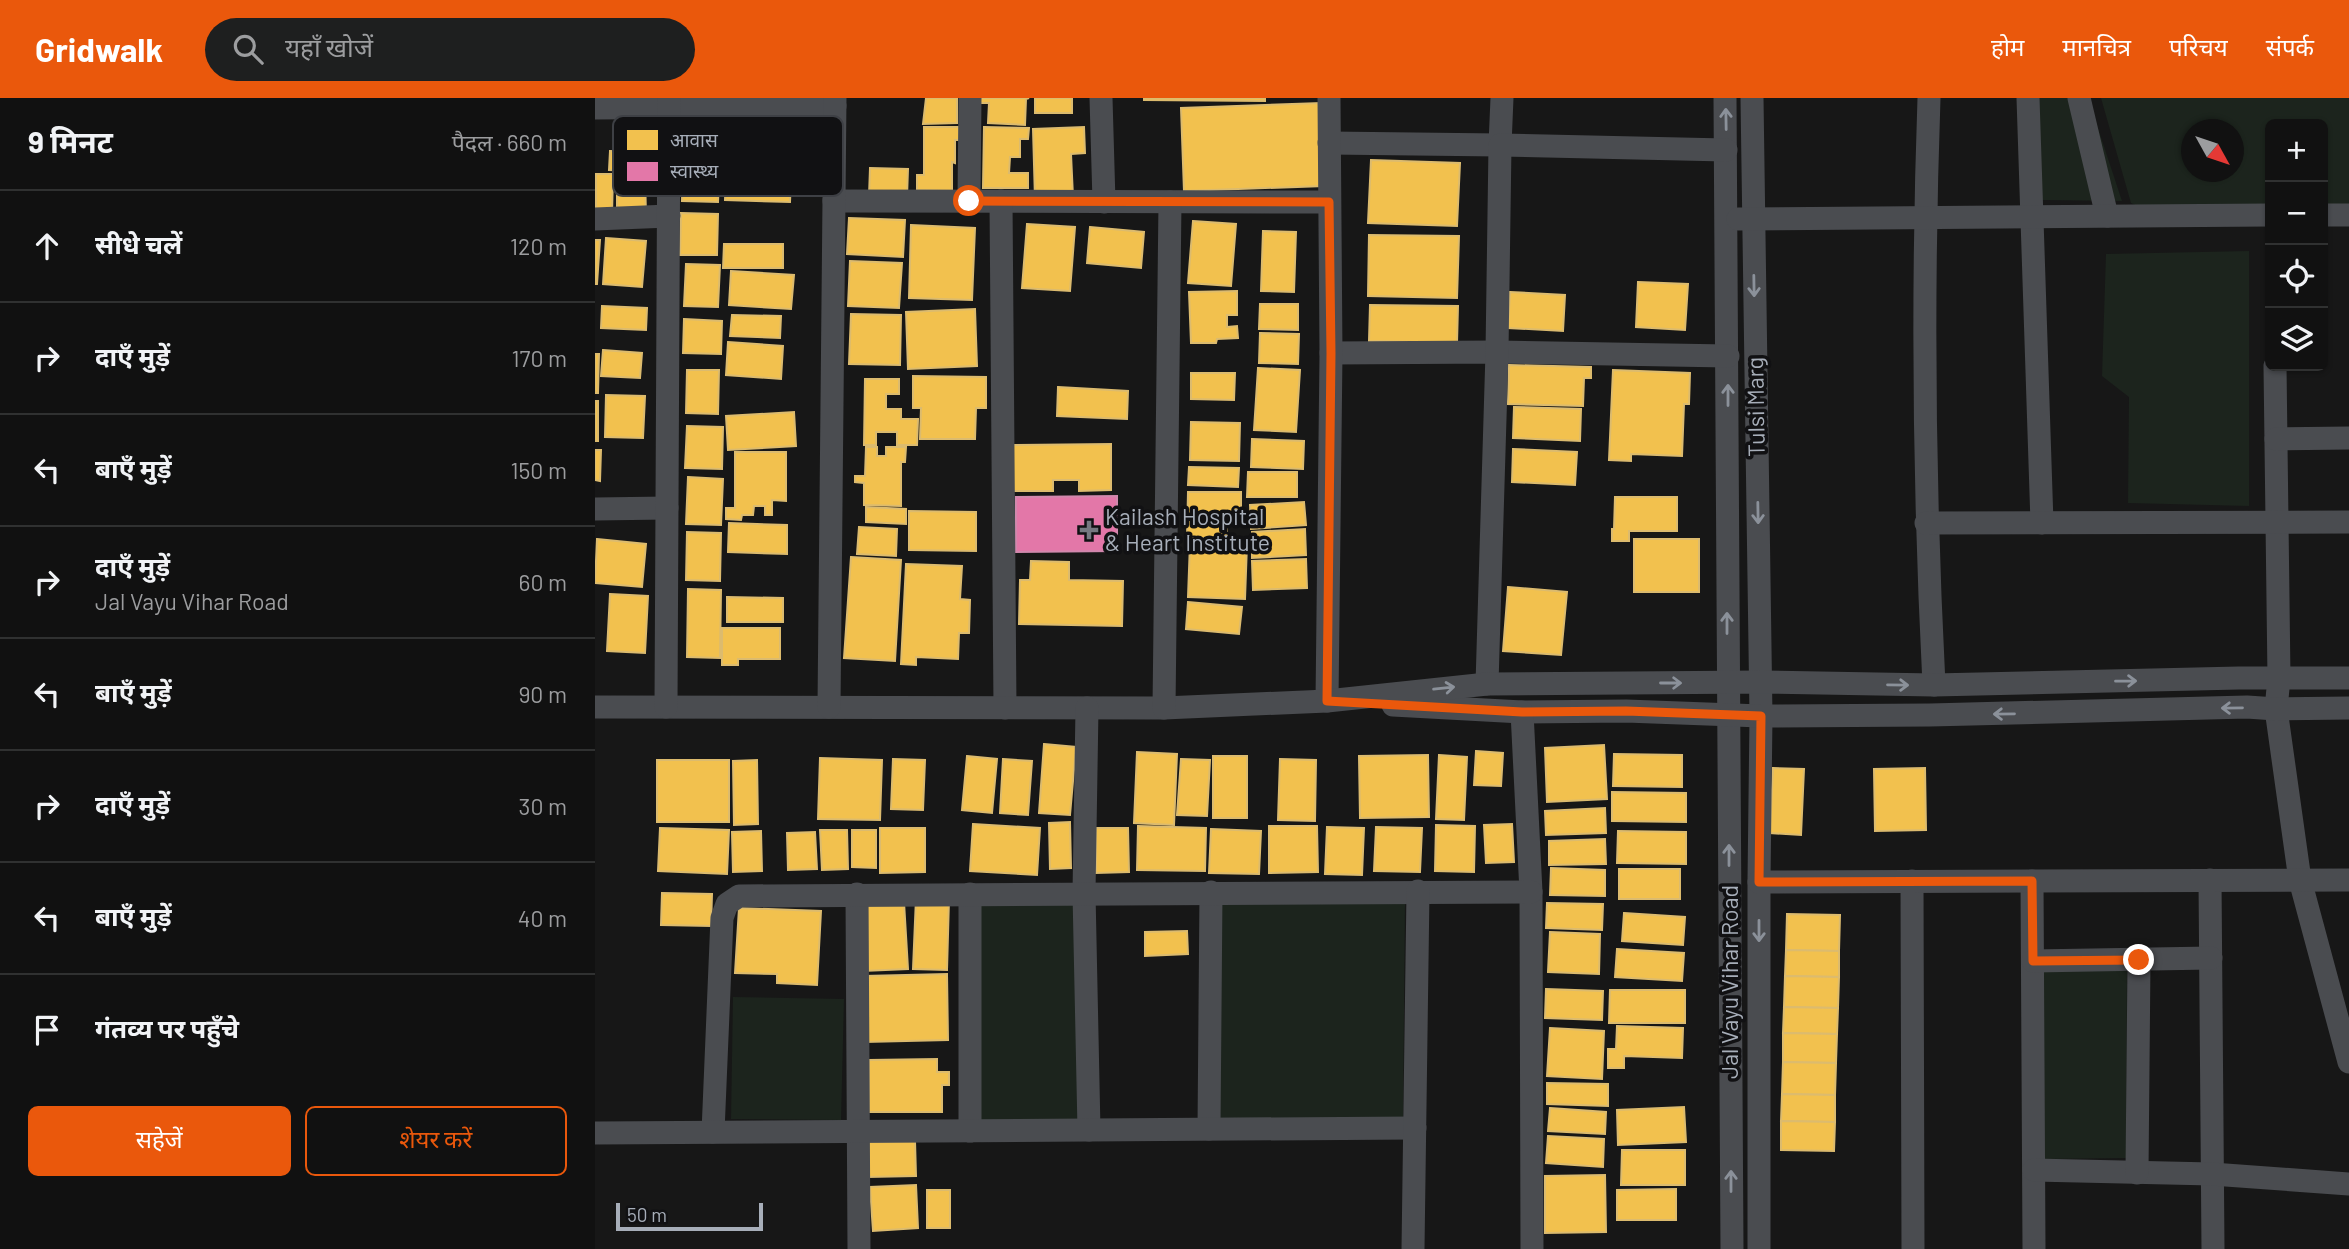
<!DOCTYPE html>
<html lang="hi">
<head>
<meta charset="utf-8">
<style>
  :root { --surface:#111; --page:#1e1f1f; --text:#f1f3f6; --muted:#9c9d9f; --line:#303131; --accent:#ea580c }
  body { margin:0; font-family:Barlow,"Noto Sans Devanagari",sans-serif; background:var(--page); color:var(--text) }
  .controls { position:absolute; right:21px; top:21px; display:grid; overflow:hidden; border-radius:10px; box-shadow:0 2px 5px #0004 }
  .controls button { width:63px; height:63px; display:grid; place-items:center; padding:0; border:0; border-bottom:2px solid var(--line); background:var(--surface); color:var(--text); font:35px sans-serif }
  .compass { position:absolute; left:1586px; top:21px; width:63px; height:63px; border-radius:50%; background:var(--surface); box-shadow:0 2px 5px #0004; rotate:130deg }
  .scale { position:absolute; left:21px; bottom:18px; width:147px; box-sizing:border-box; padding-left:7px; border:4px solid #a7aeb9; border-top:0; font-size:19px; line-height:24px; white-space:nowrap; color:#a7aeb9; -webkit-text-stroke:5px #111113; paint-order:stroke }
  .stop { position:absolute; width:21px; height:21px; margin:-16px; border:5px solid #ea580c; border-radius:50%; background:#fff }
  .stop.end { background:#ea580c; border-color:#fff; box-shadow:0 2px 7px #0008 }
  .list { margin:0; padding:0; list-style:none }
  h2 { display:flex; justify-content:space-between; align-items:center; height:91px; margin:0; padding:0 28px; font-size:30px }
  h2 small { font-size:23px; font-weight:400; color:var(--muted) }
  .list li { display:grid; grid-template-columns:46px 1fr auto; gap:21px; align-items:center; box-sizing:border-box; height:112px; padding:0 28px; border-top:2px solid var(--line) }
  .list b { display:block; font-size:26px; white-space:nowrap }
  .list p { margin:0; font-size:23px; white-space:nowrap; color:var(--muted) }
  .list em { font-size:23px; font-style:normal; color:var(--muted) }
  .actions { display:flex; gap:14px; padding:21px 28px }
  .actions a { flex:1; padding:16px 0; border:2px solid var(--accent); border-radius:10px; text-align:center; font-size:24px; color:var(--accent) }
  .actions .main { background:var(--accent); color:#fff }
  .icon { flex:none; width:38px; height:38px; fill:none; stroke:currentColor; stroke-width:2; stroke-linecap:round; stroke-linejoin:round }
  .map { position:relative; flex:none; width:1754px; height:1151px; overflow:hidden }
  header { display:flex; align-items:center; gap:42px; box-sizing:border-box; height:98px; padding:0 35px; background:var(--accent); color:#fff }
  header strong { font-size:33px }
  nav { display:flex; gap:38px; margin-inline-start:auto; font-size:24px }
  .search { width:490px; height:63px; background:var(--page); display:flex; align-items:center; gap:18px; box-sizing:border-box; padding:0 24px; border-radius:38px; color:var(--muted); font-size:26px }
  main { display:flex }
  aside { flex:1; background:var(--surface) }
  .map>svg:first-child { display:block }
  .green { fill:#1c241d; fill-rule:evenodd }
  .homes { fill:#f2c14e; stroke:#dcbb6e; stroke-width:2 }
  .health { fill:#e377a8; stroke:#d188ad; stroke-width:2 }
  .lines { fill:none; stroke-linecap:round; stroke-linejoin:round }
  .minor { stroke:#4a4c50; stroke-width:23 }
  .oneway { stroke:#8b919a }
  .route { stroke:#ea580c; stroke-width:9 }
  .poi-dot { fill:#757980; stroke:#111113; stroke-width:2.5 }
  .labels { text-anchor:middle; stroke-width:7; stroke-linejoin:round; paint-order:stroke }
  .street-label { font-size:23px; fill:#a7aeb9; stroke:#111113 }
  .poi-label { font-size:23px; fill:#a7aeb9; stroke:#111113; text-anchor:start }
  .key { fill:#111113; stroke:#3e4045; stroke-width:2 }
  .key-label { font-size:19px; fill:#a7aeb9 }
</style>
</head>
<body>
<header>
<strong>Gridwalk</strong>
<div class="search"><svg class="icon" aria-label="search" viewBox="0 0 24 24"><circle cx="10" cy="10" r="6"/><path d="M15 15l6 6"/></svg>यहाँ खोजें</div>
<nav><a>होम</a><a>मानचित्र</a><a>परिचय</a><a>संपर्क</a></nav>
</header>
<main>
<aside>
<h2>9 मिनट<small>पैदल · 660 m</small></h2>
<ul class="list">
<li><svg class="icon" aria-label="ahead" viewBox="0 0 24 24"><path d="M12 20V5M6 11l6-6 6 6"/></svg><div><b>सीधे चलें</b></div><em>120 m</em></li>
<li><svg class="icon" aria-label="right" viewBox="0 0 24 24"><path d="M7 20v-9h11M14 6l5 5-5 5"/></svg><div><b>दाएँ मुड़ें</b></div><em>170 m</em></li>
<li><svg class="icon" aria-label="left" viewBox="0 0 24 24"><path d="M17 20v-9H6M10 6l-5 5 5 5"/></svg><div><b>बाएँ मुड़ें</b></div><em>150 m</em></li>
<li><svg class="icon" aria-label="right" viewBox="0 0 24 24"><path d="M7 20v-9h11M14 6l5 5-5 5"/></svg><div><b>दाएँ मुड़ें</b><p>Jal Vayu Vihar Road</p></div><em>60 m</em></li>
<li><svg class="icon" aria-label="left" viewBox="0 0 24 24"><path d="M17 20v-9H6M10 6l-5 5 5 5"/></svg><div><b>बाएँ मुड़ें</b></div><em>90 m</em></li>
<li><svg class="icon" aria-label="right" viewBox="0 0 24 24"><path d="M7 20v-9h11M14 6l5 5-5 5"/></svg><div><b>दाएँ मुड़ें</b></div><em>30 m</em></li>
<li><svg class="icon" aria-label="left" viewBox="0 0 24 24"><path d="M17 20v-9H6M10 6l-5 5 5 5"/></svg><div><b>बाएँ मुड़ें</b></div><em>40 m</em></li>
<li><svg class="icon" aria-label="arrive" viewBox="0 0 24 24"><path d="M6 21V4h12l-3 4 3 4H6"/></svg><div><b>गंतव्य पर पहुँचे</b></div></li>
</ul>
<div class="actions"><a class="main">सहेजें</a><a>शेयर करें</a></div>
</aside>
<div class="map">
<svg width="1754" height="1151" viewBox="0 0 1754 1151">
  <rect width="100%" height="100%" fill="#171717"/>
  <g class="green">
    <polygon points="1443,0 1493,0 1527,103 1447,102"/>
    <path d="M1506 0H1754V116H1728V26H1675V116H1560L1536 105ZM1596 32H1638V74H1596Z"/>
    <polygon points="1654,153 1654,408 1533,405 1534,299 1507,278 1511,156"/>
    <polygon points="482,804 483,1022 385,1023 384,805"/>
    <polygon points="619,806 810,806 808,1022 618,1021"/>
    <polygon points="1449,873 1532,873 1531,1060 1448,1061"/>
    <polygon points="138,899 249,901 246,1022 136,1021"/>
  </g>
  <g class="homes">
    <polygon points="331,0 362,0 362,25 328,26"/>
    <polygon points="384,0 434,0 431,1 430,27 393,25 394,5 384,5"/>
    <rect x="440" y="0" width="37" height="15"/>
    <polygon points="549,0 670,0 670,3 549,2"/>
    <polygon points="726,5 729,88 589,93 586,10"/>
    <polygon points="329,29 364,29 364,42 360,42 360,65 357,64 357,93 322,92 322,77 329,77"/>
    <polygon points="389,29 434,30 433,41 425,41 425,59 415,59 414,75 433,75 433,90 388,90"/>
    <polygon points="489,29 490,55 476,56 478,99 440,101 438,31"/>
    <polygon points="15,53 45,54 44,73 14,72"/>
    <polygon points="88,58 125,60 123,104 87,103"/>
    <polygon points="776,62 865,65 862,128 773,125"/>
    <polygon points="275,70 313,71 312,99 274,98"/>
    <polygon points="1,76 18,76 17,117 1,117"/>
    <polygon points="22,77 50,77 51,117 22,117"/>
    <polygon points="131,78 196,81 195,104 130,102"/>
    <polygon points="86,115 123,116 122,157 85,157"/>
    <polygon points="254,120 310,122 308,159 252,156"/>
    <polygon points="598,123 641,126 636,188 593,185"/>
    <polygon points="432,126 480,129 475,193 427,190"/>
    <polygon points="316,127 380,130 377,202 314,200"/>
    <polygon points="495,129 549,134 546,170 492,165"/>
    <polygon points="668,133 701,134 699,194 666,193"/>
    <polygon points="774,137 864,138 862,200 773,198"/>
    <polygon points="11,140 51,143 47,189 8,186"/>
    <polygon points="0,142 5,142 2,186 0,186"/>
    <polygon points="129,146 188,146 188,170 128,170"/>
    <polygon points="255,163 307,165 304,210 253,208"/>
    <polygon points="91,166 125,167 123,209 89,208"/>
    <polygon points="136,173 199,177 196,211 134,207"/>
    <polygon points="1043,184 1093,186 1090,232 1041,229"/>
    <polygon points="642,193 642,217 632,217 632,229 642,228 643,240 622,241 621,245 596,245 594,194"/>
    <polygon points="915,194 970,197 968,233 913,230"/>
    <polygon points="665,206 703,206 703,232 664,231"/>
    <polygon points="775,207 863,208 862,245 774,243"/>
    <polygon points="7,208 52,210 51,232 6,230"/>
    <polygon points="380,211 382,268 313,271 311,214"/>
    <polygon points="256,216 306,217 305,267 254,266"/>
    <polygon points="137,217 186,218 185,240 135,238"/>
    <polygon points="89,221 127,223 126,256 88,255"/>
    <polygon points="665,235 704,236 703,266 664,265"/>
    <polygon points="133,244 188,248 186,281 131,277"/>
    <polygon points="8,252 47,255 45,280 6,278"/>
    <polygon points="0,256 4,256 3,295 0,295"/>
    <polygon points="914,267 996,269 996,280 989,280 988,308 913,306"/>
    <polygon points="663,270 705,272 701,334 659,332"/>
    <polygon points="92,272 124,272 123,316 91,315"/>
    <polygon points="1018,272 1095,275 1094,306 1089,306 1087,358 1036,356 1036,363 1014,362"/>
    <polygon points="596,275 640,275 639,302 596,301"/>
    <polygon points="318,278 391,279 391,310 381,310 380,341 325,341 326,310 318,310"/>
    <polygon points="270,281 304,281 304,296 291,296 291,311 306,311 306,321 323,321 322,347 302,347 302,334 281,334 281,347 269,347"/>
    <polygon points="463,289 533,293 532,321 462,318"/>
    <polygon points="11,297 50,298 48,340 10,339"/>
    <rect x="0" y="303" width="3" height="40"/>
    <polygon points="919,309 986,311 985,343 918,340"/>
    <polygon points="199,314 201,348 133,352 131,318"/>
    <polygon points="596,324 645,325 644,363 595,362"/>
    <polygon points="92,328 128,329 127,371 90,370"/>
    <polygon points="657,341 709,343 708,371 656,369"/>
    <polygon points="516,346 516,392 484,393 484,382 458,382 458,393 414,393 414,347"/>
    <polygon points="271,349 282,349 282,358 291,358 291,349 311,349 310,364 306,364 306,408 269,407 269,385 260,384 260,378 270,378"/>
    <polygon points="918,351 982,354 980,387 917,384"/>
    <polygon points="0,352 6,352 5,383 0,382"/>
    <polygon points="140,354 191,354 191,403 177,402 177,417 170,417 170,408 159,408 158,417 147,417 146,422 131,421 131,410 140,410"/>
    <polygon points="594,369 644,370 643,389 593,387"/>
    <polygon points="653,374 702,374 702,399 652,399"/>
    <polygon points="93,379 128,381 126,427 91,426"/>
    <polygon points="593,394 646,394 646,417 632,416 632,440 592,440"/>
    <polygon points="1020,399 1082,399 1082,433 1034,433 1034,443 1017,443 1017,431 1019,431"/>
    <polygon points="709,404 711,427 656,431 655,407"/>
    <polygon points="271,409 311,411 311,426 271,424"/>
    <polygon points="314,413 381,414 381,453 314,452"/>
    <polygon points="134,425 192,427 192,456 133,454"/>
    <polygon points="264,429 302,431 301,458 262,456"/>
    <polygon points="710,431 711,457 657,460 657,434"/>
    <polygon points="92,434 126,435 125,483 91,482"/>
    <polygon points="2,441 51,446 47,489 0,485"/>
    <rect x="1039" y="441" width="65" height="53"/>
    <polygon points="595,445 652,446 650,501 593,499"/>
    <polygon points="256,459 306,462 300,563 249,560"/>
    <polygon points="711,461 712,490 658,492 657,463"/>
    <polygon points="436,463 474,464 474,482 528,483 527,528 424,526 425,482 435,482"/>
    <polygon points="311,466 367,468 365,501 375,502 374,535 364,535 363,561 321,559 321,567 306,566"/>
    <polygon points="913,489 972,494 966,557 908,553"/>
    <polygon points="93,491 126,492 125,560 92,559"/>
    <polygon points="15,496 53,498 50,555 12,553"/>
    <polygon points="132,499 188,500 188,524 132,524"/>
    <polygon points="593,504 647,509 644,536 591,531"/>
    <polygon points="127,530 185,530 185,561 143,561 143,567 127,567"/>
    <polygon points="449,646 481,649 475,717 444,715"/>
    <polygon points="1009,647 1012,701 952,704 950,650"/>
    <polygon points="881,653 908,655 906,688 879,687"/>
    <polygon points="542,654 582,656 579,727 539,725"/>
    <polygon points="1019,656 1087,657 1087,689 1018,688"/>
    <polygon points="833,657 834,719 765,720 764,658"/>
    <polygon points="844,657 872,659 869,722 841,721"/>
    <polygon points="372,658 402,661 397,715 367,712"/>
    <rect x="618" y="658" width="34" height="62"/>
    <polygon points="225,660 287,662 285,722 223,721"/>
    <polygon points="298,661 330,662 328,712 296,711"/>
    <polygon points="408,661 437,663 433,717 405,715"/>
    <polygon points="586,661 615,662 612,718 582,717"/>
    <polygon points="685,661 721,662 720,723 683,722"/>
    <rect x="62" y="662" width="72" height="62"/>
    <polygon points="162,662 163,726 139,727 138,663"/>
    <polygon points="1178,670 1209,671 1206,737 1175,735"/>
    <polygon points="1330,670 1331,732 1280,733 1279,671"/>
    <polygon points="1017,694 1091,695 1091,724 1017,723"/>
    <polygon points="1010,710 1011,735 951,737 950,713"/>
    <polygon points="475,724 476,770 455,771 454,725"/>
    <polygon points="378,726 445,730 442,777 375,773"/>
    <polygon points="917,726 919,764 891,765 889,727"/>
    <polygon points="841,727 880,728 879,774 840,773"/>
    <polygon points="543,728 611,730 610,773 542,772"/>
    <polygon points="674,728 722,728 723,774 674,775"/>
    <polygon points="732,729 769,730 767,777 730,776"/>
    <polygon points="781,729 827,730 825,774 779,773"/>
    <polygon points="65,730 134,732 132,776 63,773"/>
    <polygon points="285,730 330,730 330,774 285,775"/>
    <polygon points="501,730 533,730 534,774 501,775"/>
    <polygon points="616,731 666,733 664,776 614,775"/>
    <polygon points="225,732 252,732 253,771 227,772"/>
    <polygon points="257,732 281,732 281,770 257,769"/>
    <polygon points="166,733 167,773 138,774 137,734"/>
    <polygon points="1023,733 1091,734 1091,766 1022,765"/>
    <polygon points="220,734 222,771 193,772 192,735"/>
    <polygon points="1010,741 1011,766 954,767 954,743"/>
    <polygon points="956,770 1010,772 1010,798 955,797"/>
    <rect x="1024" y="771" width="61" height="30"/>
    <polygon points="67,795 117,796 116,828 66,827"/>
    <polygon points="321,800 354,801 352,872 318,871"/>
    <polygon points="309,804 313,871 268,873 265,807"/>
    <polygon points="952,805 1008,806 1007,832 951,830"/>
    <polygon points="144,810 226,813 222,887 182,885 182,876 140,875"/>
    <polygon points="1029,815 1090,819 1088,847 1027,843"/>
    <polygon points="1192,816 1245,817 1244,853 1191,852"/>
    <polygon points="592,833 593,856 550,858 550,834"/>
    <polygon points="955,834 1005,836 1004,876 953,874"/>
    <polygon points="1022,851 1089,855 1087,883 1020,879"/>
    <polygon points="1191,852 1244,853 1244,879 1190,878"/>
    <polygon points="352,876 353,942 270,944 269,878"/>
    <polygon points="1190,878 1244,879 1243,910 1189,909"/>
    <polygon points="951,891 1008,893 1007,922 950,920"/>
    <polygon points="1015,892 1090,892 1090,925 1014,925"/>
    <polygon points="1189,909 1243,910 1242,936 1188,935"/>
    <polygon points="1022,928 1088,930 1087,960 1029,958 1029,970 1013,970 1013,951 1021,951"/>
    <polygon points="955,930 1009,933 1007,981 952,978"/>
    <polygon points="1188,935 1242,936 1241,965 1188,964"/>
    <polygon points="342,961 342,974 354,974 354,987 347,987 347,1014 274,1014 274,962"/>
    <polygon points="1188,964 1241,965 1240,997 1187,996"/>
    <polygon points="952,985 1013,986 1013,1008 952,1006"/>
    <polygon points="1187,996 1240,997 1240,1024 1186,1023"/>
    <polygon points="1089,1009 1091,1044 1023,1047 1022,1012"/>
    <polygon points="955,1010 1011,1014 1010,1036 953,1033"/>
    <polygon points="1186,1023 1240,1024 1239,1053 1186,1052"/>
    <polygon points="953,1038 1009,1041 1008,1069 951,1065"/>
    <polygon points="320,1043 321,1078 273,1079 272,1044"/>
    <polygon points="1027,1052 1090,1052 1090,1087 1026,1087"/>
    <polygon points="1010,1077 1011,1134 950,1135 950,1078"/>
    <polygon points="321,1087 323,1130 278,1133 275,1089"/>
    <polygon points="1081,1091 1081,1122 1022,1122 1022,1092"/>
    <rect x="332" y="1092" width="23" height="38"/>
  </g>
  <polygon class="health" points="522,398 522,453 421,454 421,399"/>
  <g class="lines">
    <g class="minor">
      <polyline points="506,0 509,104"/>
      <polyline points="1130,0 1137,1151"/>
      <polyline points="1157,0 1166,618 1164,784 1164,1151"/>
      <path d="M1334 0C1327 196 1329 392 1339 587"/>
      <polyline points="1433,0 1447,425"/>
      <polyline points="1484,0 1512,118"/>
      <polyline points="0,10 240,8"/>
      <polyline points="734,45 905,47 907,0"/>
      <polyline points="239,103 734,104"/>
      <polyline points="374,103 375,0"/>
      <polyline points="406,103 410,610"/>
      <polyline points="1728,117 1754,117"/>
      <polyline points="0,121 74,118"/>
      <polyline points="1143,121 1675,117"/>
      <polyline points="736,255 902,254 1133,258"/>
      <polyline points="1680,268 1684,580 1681,611 1705,782 1754,964"/>
      <polyline points="1681,341 1754,340"/>
      <polyline points="0,411 72,410"/>
      <polyline points="1331,425 1754,424"/>
      <polyline points="892,586 902,254 905,47 1131,52"/>
      <polyline points="732,603 736,255 734,0"/>
      <polyline points="798,607 927,614 1031,613 1166,618 1335,617 1652,609 1681,611 1754,610"/>
      <polyline points="0,609 569,610 732,603 892,586 1166,584 1339,587 1644,580 1754,580"/>
      <polyline points="71,609 74,0"/>
      <polyline points="234,609 240,0"/>
      <polyline points="492,610 489,795 494,1032"/>
      <polyline points="569,610 575,104"/>
      <polyline points="927,614 936,794 937,1151"/>
      <polyline points="1615,782 1618,1151"/>
      <polyline points="1317,783 1318,1151"/>
      <polyline points="1437,783 1439,1151"/>
      <polyline points="1164,784 1754,782"/>
      <polyline points="262,796 264,1151"/>
      <polyline points="1438,863 1616,860"/>
      <polyline points="614,1031 616,794"/>
      <polyline points="375,1033 375,796"/>
      <polyline points="118,1034 127,820 132,806 144,798 936,794"/>
      <polyline points="0,1035 820,1030"/>
      <polyline points="1439,1072 1617,1076 1754,1086"/>
      <polyline points="1542,1075 1544,862"/>
      <polyline points="818,1151 823,793"/>
    </g>
  </g>
  <defs><path id="oneway-shaft" d="M-6 0H5M1.5-3L5.5 0L1.5 3" fill="none" stroke-width="1.6" stroke-linecap="round" stroke-linejoin="round" transform="scale(1.75)"/></defs>
  <g class="oneway">
    <use href="#oneway-shaft" transform="translate(1131 21) rotate(-91)"/>
    <use href="#oneway-shaft" transform="translate(1159 188) rotate(89)"/>
    <use href="#oneway-shaft" transform="translate(1133 297) rotate(-90)"/>
    <use href="#oneway-shaft" transform="translate(1163 415) rotate(89)"/>
    <use href="#oneway-shaft" transform="translate(1132 525) rotate(-90)"/>
    <use href="#oneway-shaft" transform="translate(1531 583) rotate(-1)"/>
    <use href="#oneway-shaft" transform="translate(1076 585)"/>
    <use href="#oneway-shaft" transform="translate(1303 587) rotate(1)"/>
    <use href="#oneway-shaft" transform="translate(849 590) rotate(-6)"/>
    <use href="#oneway-shaft" transform="translate(1637 610) rotate(179)"/>
    <use href="#oneway-shaft" transform="translate(1409 616) rotate(179)"/>
    <use href="#oneway-shaft" transform="translate(1134 757) rotate(-90)"/>
    <use href="#oneway-shaft" transform="translate(1164 833) rotate(90)"/>
    <use href="#oneway-shaft" transform="translate(1136 1083) rotate(-90)"/>
  </g>
  <g class="lines">
    <polyline class="route" points="374,103 734,104 736,255 732,603 927,614 1031,613 1166,618 1164,784 1437,783 1438,863 1544,862"/>
  </g>
  <path class="poi-dot" d="M490.5 421.5h7v7h7v7h-7v7h-7v-7h-7v-7h7z"/>
  <g class="labels">
    <g class="street-label">
      <text transform="translate(1161 309) rotate(-91)" y="8">Tulsi Marg</text>
      <text transform="translate(1135 884) rotate(-90)" y="8">Jal Vayu Vihar Road</text>
    </g>
    <g class="poi-label">
      <text x="510" y="427">Kailash Hospital<tspan x="510" dy="26">&amp; Heart Institute</tspan></text>
    </g>
  </g>
  <rect x="18" y="18" width="230" height="80" rx="10" class="key"/>
  <rect x="32" y="32" width="31" height="20" fill="#f2c14e"/>
  <rect x="32" y="64" width="31" height="19" fill="#e377a8"/>
  <g class="key-label">
    <text x="75" y="49">आवास</text>
    <text x="75" y="80">स्वास्थ्य</text>
  </g>
</svg>
<div class="controls">
<button>+</button>
<button>−</button>
<button><svg class="icon" aria-label="locate" viewBox="0 0 24 24"><circle cx="12" cy="12" r="6"/><path d="M12 2v4M12 18v4M2 12h4M18 12h4"/></svg></button>
<button><svg class="icon" aria-label="layers" viewBox="0 0 24 24"><path d="M12 4l9 5-9 5-9-5zM3 14l9 5 9-5"/></svg></button>
</div>
<svg class="compass" viewBox="-18 -18 36 36"><path d="M0-13l5 13h-10z" fill="#e53935"/><path d="M0 13l5-13h-10z" fill="#9c9d9f"/></svg>
<div class="scale">50 m</div>
<div class="stop" style="left:374px;top:103px"></div>
<div class="stop end" style="left:1544px;top:862px"></div>
</div>
</main>
</body>
</html>
